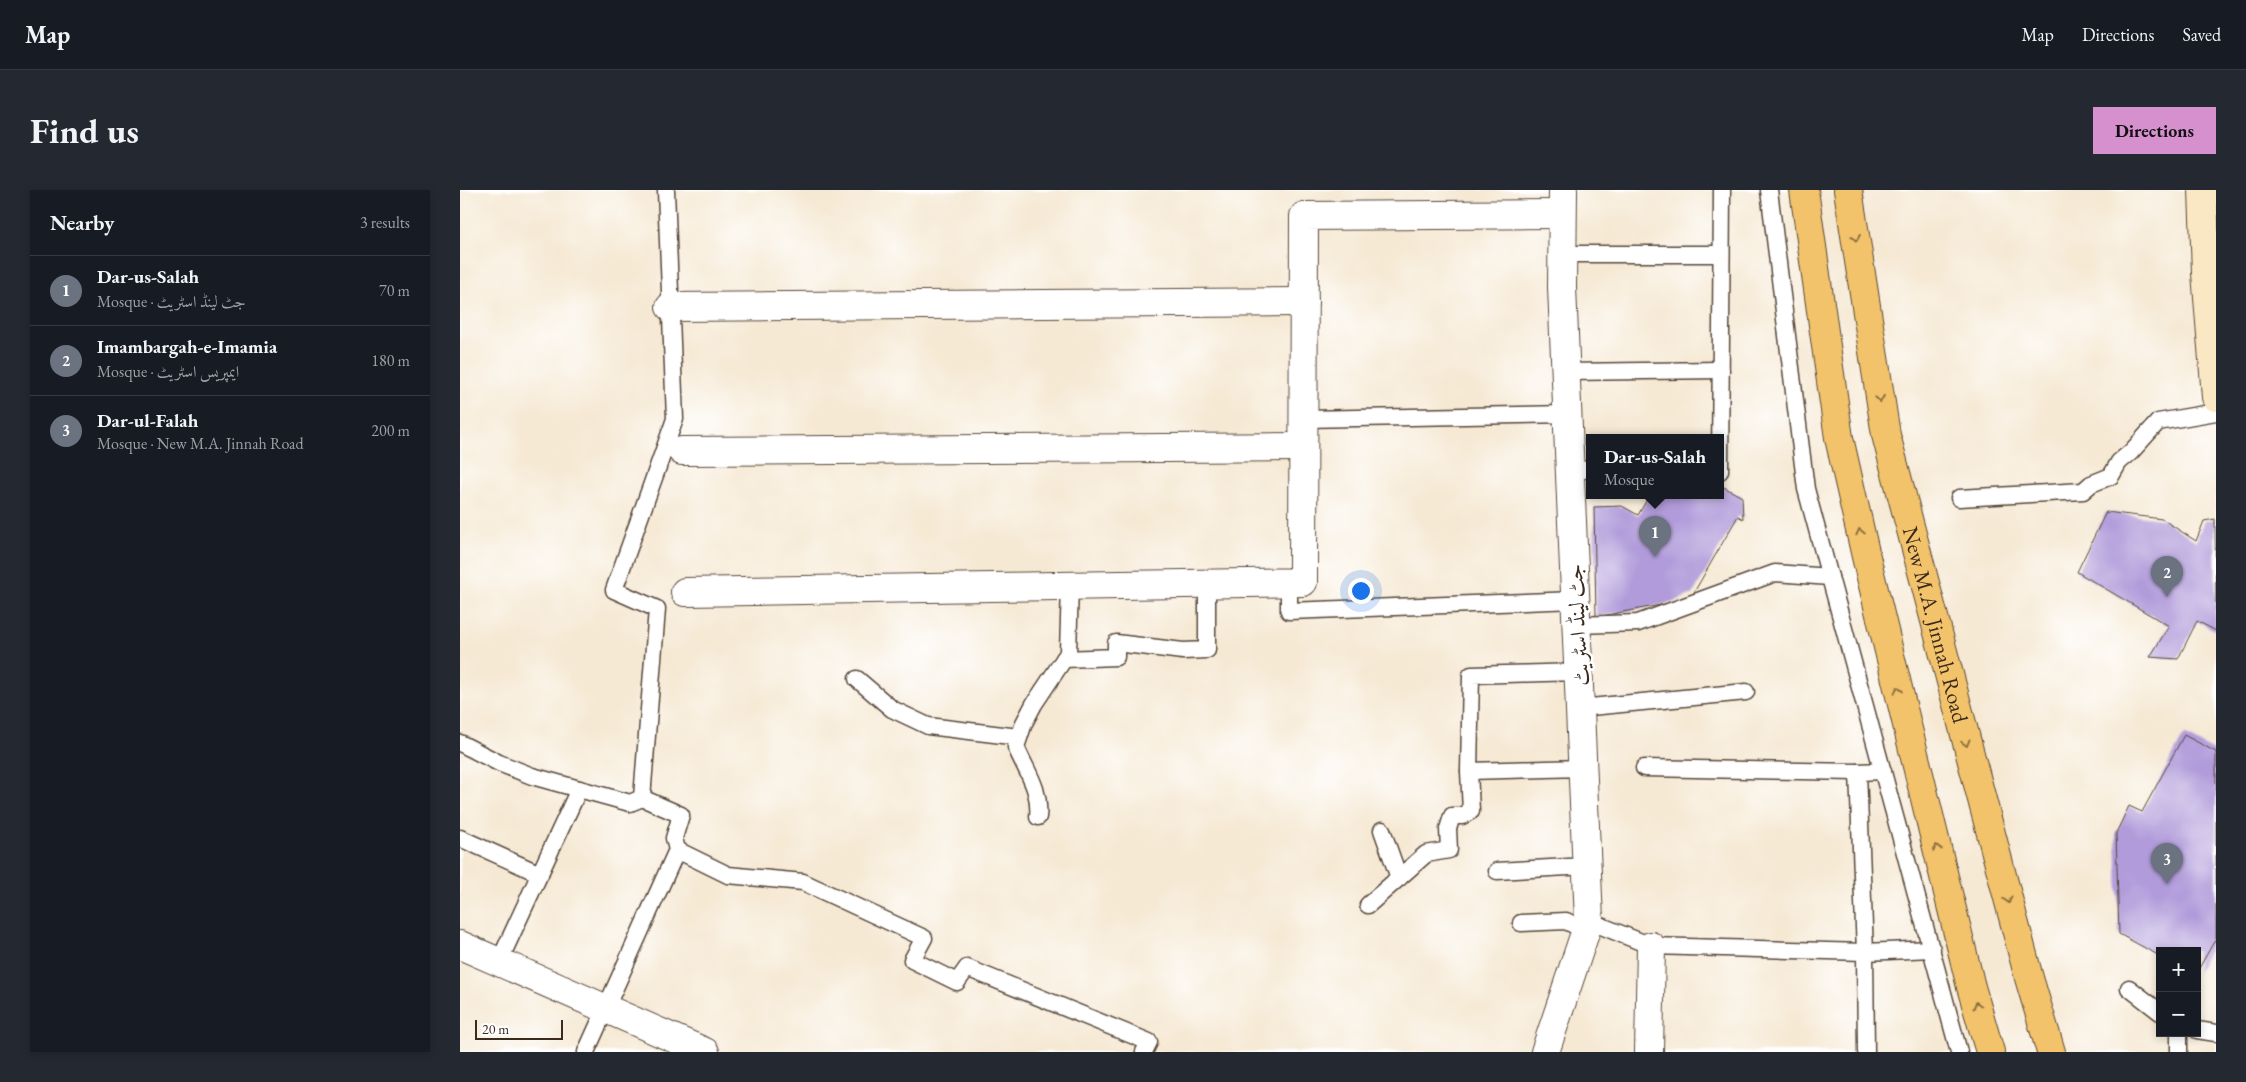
<!DOCTYPE html>
<html lang="en">
<head>
<meta charset="utf-8">
<style>
  :root { --surface:#171b24; --page:#242831; --text:#f1f3f6; --muted:#9ea1a6; --line:#363941; --accent:#d690ce }
  body { margin:0; font-family:"EB Garamond",Amiri,serif; background:var(--page); color:var(--text) }
  .controls { position:absolute; right:15px; bottom:15px; display:grid; overflow:hidden; border-radius:0px; box-shadow:0 2px 8px #0003 }
  .controls button { width:45px; height:45px; display:grid; place-items:center; padding:0; border:0; border-bottom:1px solid var(--line); background:var(--surface); color:var(--text); font:25px sans-serif }
  .scale { position:absolute; left:15px; bottom:12px; width:88px; box-sizing:border-box; padding-left:5px; border:2px solid #3b2a1e; border-top:0; font-size:14px; line-height:18px; white-space:nowrap; color:#3b2a1e; -webkit-text-stroke:4px #fff; paint-order:stroke }
  .you { position:absolute; left:900px; top:400px; width:18px; height:18px; margin:-12px; border:4px solid #fff; border-radius:50%; background:#1a73e8; box-shadow:0 0 0 8px #1a73e833 }
  .badge { display:grid; place-items:center; width:32px; height:32px; border-radius:50%; background:var(--accent); color:#fff; font-size:16px; font-weight:700 }
  .pin { position:absolute; translate:-50% -41px; filter:drop-shadow(0 1px 2px #0008) }
  .pin::after { content:''; position:absolute; top:26px; width:18px; height:15px; background:inherit; clip-path:polygon(0 0,100% 0,50% 100%) }
  .popup { position:absolute; left:1126px; top:244px; width:138px; height:65px; box-sizing:border-box; display:grid; place-content:center; border-radius:0px; background:var(--surface); filter:drop-shadow(0 1px 4px #0005); font-size:16px; white-space:nowrap; color:var(--muted) }
  .popup b { font-size:19px; color:var(--text) }
  .popup::after { content:''; position:absolute; left:50%; top:100%; margin-left:-10px; border:10px solid transparent; border-top-color:var(--surface) }
  .list { margin:0; padding:0; list-style:none }
  h2 { display:flex; justify-content:space-between; align-items:center; height:65px; margin:0; padding:0 20px; font-size:21px }
  h2 small { font-size:16px; font-weight:400; color:var(--muted) }
  .list li { display:grid; grid-template-columns:32px 1fr auto; gap:15px; align-items:center; box-sizing:border-box; height:70px; padding:0 20px; border-top:1px solid var(--line) }
  .list b { display:block; font-size:19px; white-space:nowrap }
  .list p { margin:0; font-size:16px; white-space:nowrap; color:var(--muted) }
  .list em { font-size:16px; font-style:normal; color:var(--muted) }
  .map { position:relative; flex:none; width:1756px; height:862px; overflow:hidden; border-radius:0px }
  header { display:flex; align-items:center; gap:30px; box-sizing:border-box; height:70px; padding:0 25px; background:var(--surface); border-bottom:1px solid var(--line) }
  header strong { font-size:24px }
  nav { display:flex; gap:28px; margin-inline-start:auto; font-size:18px }
  .intro { display:flex; align-items:center; justify-content:space-between; box-sizing:border-box; height:120px; padding:0 30px }
  h1 { margin:0; font-size:35px }
  .button { padding:12px 22px; border-radius:0px; background:var(--accent); color:#111; font-size:18px; font-weight:700 }
  main { display:flex; gap:30px; padding:0 30px }
  aside { flex:1; background:var(--surface); border-radius:0px; box-shadow:0 2px 8px #0003 }
  .map>svg:first-child { display:block }
  .building { fill:#b19bda }
  .lines { fill:none; stroke-linecap:round; stroke-linejoin:round }
  .lane-casing { stroke:#574739; stroke-width:19 }
  .street-casing { stroke:#574739; stroke-width:30 }
  .secondary-casing { stroke:#574739; stroke-width:30 }
  .primary-casing { stroke:#574739; stroke-width:30 }
  .lane { stroke:#fff; stroke-width:16 }
  .street { stroke:#fff; stroke-width:28 }
  .secondary { stroke:#fae7c3; stroke-width:28 }
  .primary { stroke:#f2c36a; stroke-width:28 }
  .oneway { stroke:#8d6f40 }
  .labels { text-anchor:middle; stroke-width:5; stroke-linejoin:round; paint-order:stroke }
  .street-label { font-size:22px; fill:#3b2a1e; stroke:#fff }
</style>
</head>
<body>
<header>
<strong>Map</strong>
<nav><a>Map</a><a>Directions</a><a>Saved</a></nav>
</header>
<div class="intro"><h1>Find us</h1><a class="button">Directions</a></div>
<main>
<aside>
<h2>Nearby<small>3 results</small></h2>
<ul class="list">
<li><span class="badge" style="background:#6b7280">1</span><div><b>Dar-us-Salah</b><p>Mosque · جٹ لینڈ اسٹریٹ</p></div><em>70 m</em></li>
<li><span class="badge" style="background:#6b7280">2</span><div><b>Imambargah-e-Imamia</b><p>Mosque · ایمپریس اسٹریٹ</p></div><em>180 m</em></li>
<li><span class="badge" style="background:#6b7280">3</span><div><b>Dar-ul-Falah</b><p>Mosque · New M.A. Jinnah Road</p></div><em>200 m</em></li>
</ul>
</aside>
<div class="map">
<svg width="1756" height="862" viewBox="0 0 1756 862">
  <rect width="100%" height="100%" fill="#fff"/>
  <filter id="ink" filterUnits="userSpaceOnUse"><feTurbulence type="fractalNoise" baseFrequency=".02" numOctaves="2"/><feDisplacementMap in="SourceGraphic" scale="10" xChannelSelector="R" yChannelSelector="G"/><feConvolveMatrix kernelMatrix="1 2 1 2 8 2 1 2 1" color-interpolation-filters="sRGB"/></filter>
  <filter id="wash" filterUnits="userSpaceOnUse"><feTurbulence type="fractalNoise" baseFrequency=".0096" numOctaves="4" result="noise"/><feDisplacementMap in="SourceGraphic" scale="20" xChannelSelector="R" yChannelSelector="G"/><feGaussianBlur stdDeviation="1.12" result="paint"/><feColorMatrix in="noise" values="0 0 0 0 0 0 0 0 0 0 0 0 0 0 0 0 0 1.4 0 .05"/><feComposite in="paint" operator="in"/></filter>
  <g filter="url(#wash)">
    <rect width="100%" height="100%" fill="#f6e9d4"/>
    <g id="blocks">
      <g class="building">
        <polygon points="1260,295 1282,307 1283,329 1278,326 1233,404 1211,413 1136,427 1134,317 1162,316 1178,325 1189,306 1260,306"/>
        <polygon points="1646,322 1702,329 1736,351 1744,331 1755,329 1756,441 1737,431 1718,469 1690,467 1709,436 1617,382"/>
        <polygon points="1724,545 1756,562 1756,748 1737,782 1737,761 1700,761 1700,766 1659,744 1656,643 1669,616 1682,622"/>
      </g>
    </g>
  </g>
  <g filter="url(#ink)">
    <use href="#blocks" fill-opacity="0" stroke="#574739" stroke-width="1"/>
    <g class="lines">
      <defs>
        <g id="lane">
          <polyline points="1309,0 1346,299 1499,862"/>
          <polyline points="1102,64 1261,64"/>
          <polyline points="1105,182 1261,180"/>
          <polyline points="843,229 1108,224"/>
          <polyline points="1110,279 1130,280"/>
          <polyline points="1260,281 1262,0"/>
          <polyline points="1499,308 1623,301 1631,294 1651,286 1659,272 1671,262 1698,232 1756,222"/>
          <polyline points="829,392 829,421 1115,410"/>
          <polyline points="1117,435 1178,433 1315,383 1370,387"/>
          <polyline points="604,469 656,467 656,453 723,461 747,460 747,393"/>
          <polyline points="1118,482 1011,485 1009,581 1123,578"/>
          <polyline points="397,489 432,519 468,536 559,547"/>
          <polyline points="1120,518 1286,502"/>
          <polyline points="0,553 39,573 72,586 170,613 182,608"/>
          <polyline points="1184,578 1398,582 1423,581"/>
          <polyline points="1398,582 1405,762 1406,862"/>
          <path d="M578 627C581 599 566 581 556 557L564 533 574 514 608 463 610 395"/>
          <polyline points="922,640 939,688"/>
          <polyline points="0,648 80,684"/>
          <polyline points="217,660 268,685 343,692 464,748 452,770 497,792 507,778 689,852 684,862"/>
          <polyline points="1037,681 1127,676"/>
          <polyline points="908,715 966,664 989,660 988,639 992,626 1002,626 1011,621 1009,581"/>
          <polyline points="1129,731 1191,756 1405,762 1472,759"/>
          <polyline points="1061,733 1106,731 1126,741"/>
          <polyline points="39,772 119,599"/>
          <polyline points="1669,798 1700,822"/>
          <polyline points="1737,840 1756,843"/>
          <polyline points="1719,843 1719,862"/>
          <polyline points="126,862 217,660 214,648 221,625 182,608 197,419 154,400 215,229 206,0"/>
        </g>
        <g id="street">
          <polyline points="210,117 844,112"/>
          <polyline points="222,261 843,257"/>
          <polyline points="225,402 843,392 844,26 1102,24"/>
          <polyline points="0,755 245,862"/>
          <polyline points="1085,862 1129,731 1102,97 1103,0"/>
          <polyline points="1189,862 1191,756"/>
        </g>
        <polyline id="secondary" points="1743,0 1746,83 1756,207"/>
        <g id="primary">
          <polyline points="1344,0 1379,248 1407,371 1511,797 1530,862"/>
          <path id="s1" d="M1388 0 1426 245 1569 788 1591 862"/>
        </g>
      </defs>
      <use href="#lane" class="lane-casing"/>
      <use href="#street" class="street-casing"/>
      <use href="#secondary" class="secondary-casing"/>
      <use href="#primary" class="primary-casing"/>
      <use href="#lane" class="lane"/>
      <use href="#street" class="street"/>
      <use href="#secondary" class="secondary"/>
      <use href="#primary" class="primary"/>
    </g>
    <defs><path id="oneway-chevron" d="M-2-3.5L2.5 0L-2 3.5" fill="none" stroke-width="1.6" stroke-linecap="round" stroke-linejoin="round" transform="scale(1.25)"/></defs>
    <g class="oneway">
      <use href="#oneway-chevron" transform="translate(1396 48) rotate(81)"/>
      <use href="#oneway-chevron" transform="translate(1420 209) rotate(81)"/>
      <use href="#oneway-chevron" transform="translate(1400 342) rotate(-103)"/>
      <use href="#oneway-chevron" transform="translate(1438 500) rotate(-104)"/>
      <use href="#oneway-chevron" transform="translate(1506 553) rotate(75)"/>
      <use href="#oneway-chevron" transform="translate(1477 658) rotate(-104)"/>
      <use href="#oneway-chevron" transform="translate(1548 710) rotate(75)"/>
      <use href="#oneway-chevron" transform="translate(1517 815) rotate(-106)"/>
    </g>
  </g>
  <g class="labels">
    <g class="street-label">
      <text dy="8" stroke="none"><textPath href="#s1" startOffset="444">New M.A. Jinnah Road</textPath></text>
      <text transform="translate(1117 435) rotate(-93)" y="8">جٹ لینڈ اسٹریٹ</text>
    </g>
  </g>
</svg>
<div class="controls">
<button>+</button>
<button>−</button>
</div>
<div class="scale">20 m</div>
<div class="you"></div>
<div class="pin badge" style="left:1195px;top:367px;background:#6b7280">1</div>
<div class="popup"><b>Dar-us-Salah</b>Mosque</div>
<div class="pin badge" style="left:1707px;top:407px;background:#6b7280">2</div>
<div class="pin badge" style="left:1707px;top:694px;background:#6b7280">3</div>
</div>
</main>
</body>
</html>
